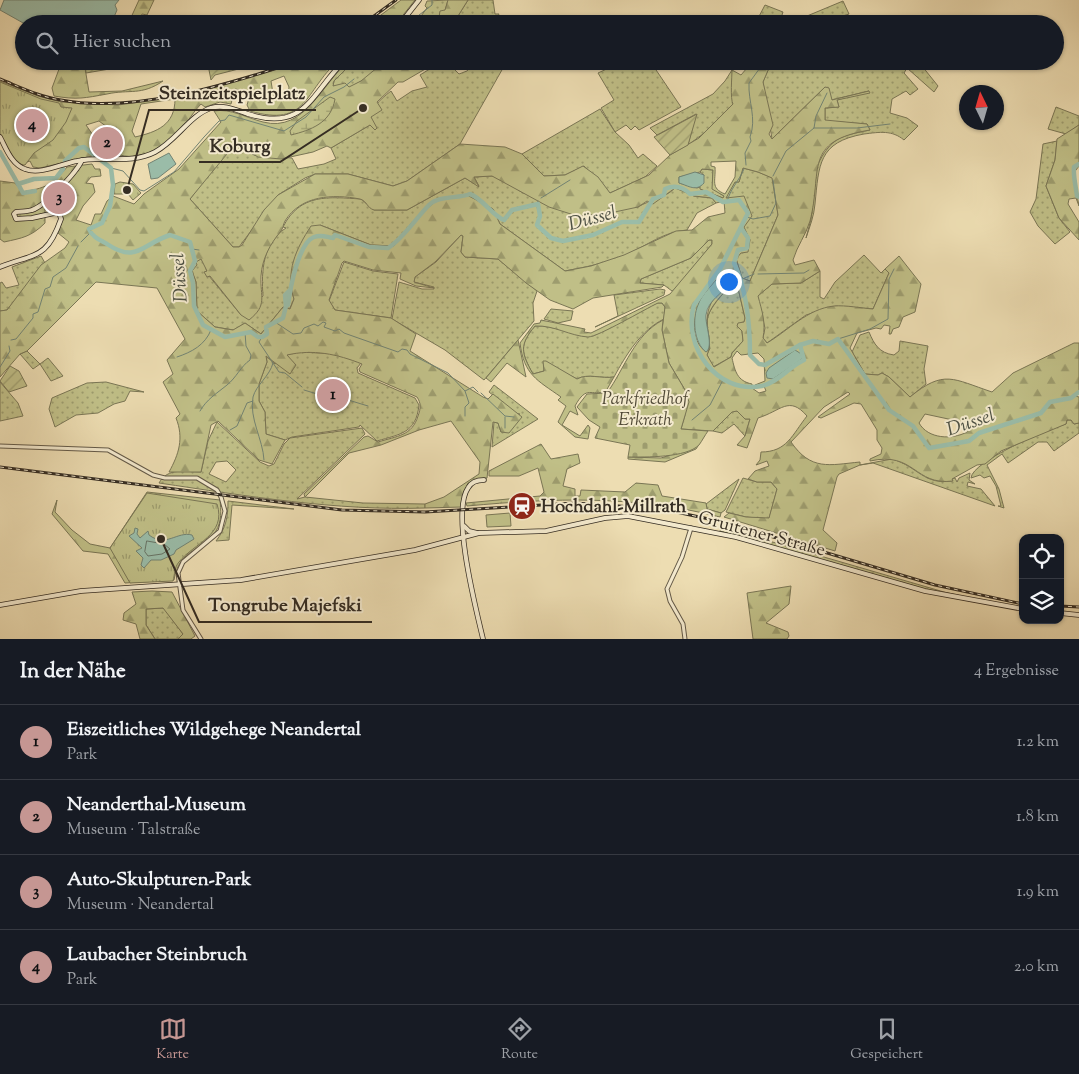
<!DOCTYPE html>
<html lang="de">
<head>
<meta charset="utf-8">
<style>
  :root { --surface:#171b24; --page:#242831; --text:#f1f3f6; --muted:#9ea1a6; --line:#363941; --accent:#c59692 }
  body { margin:0; font-family:"Sorts Mill Goudy",serif; background:var(--page); color:var(--text) }
  .controls { position:absolute; right:15px; bottom:15px; display:grid; overflow:hidden; border-radius:10px; box-shadow:0 1px 4px #0004 }
  .controls button { width:45px; height:45px; display:grid; place-items:center; padding:0; border:0; border-bottom:1px solid var(--line); background:var(--surface); color:var(--text); font:25px sans-serif }
  .compass { position:absolute; left:959px; top:85px; width:45px; height:45px; border-radius:50%; background:var(--surface); box-shadow:0 1px 4px #0004; rotate:355deg }
  .you { position:absolute; left:728px; top:281px; width:18px; height:18px; margin:-12px; border:4px solid #fff; border-radius:50%; background:#1a73e8; box-shadow:0 0 0 8px #1a73e833 }
  .badge { display:grid; place-items:center; width:32px; height:32px; border-radius:50%; background:var(--accent); color:#111; font-size:16px; font-weight:700 }
  .pin { position:absolute; translate:-50% -50%; border:2px solid #fff; box-shadow:0 1px 5px #0006 }
  .list { margin:0; padding:0; list-style:none }
  h2 { display:flex; justify-content:space-between; align-items:center; height:65px; margin:0; padding:0 20px; font-size:21px }
  h2 small { font-size:16px; font-weight:400; color:var(--muted) }
  .list li { display:grid; grid-template-columns:32px 1fr auto; gap:15px; align-items:center; box-sizing:border-box; height:75px; padding:0 20px; border-top:1px solid var(--line) }
  .list b { display:block; font-size:19px; white-space:nowrap }
  .list p { margin:0; font-size:16px; white-space:nowrap; color:var(--muted) }
  .list em { font-size:16px; font-style:normal; color:var(--muted) }
  .icon { flex:none; width:28px; height:28px; fill:none; stroke:currentColor; stroke-width:2; stroke-linecap:round; stroke-linejoin:round }
  .map { position:relative; flex:none; width:1079px; height:639px; overflow:hidden }
  .search { position:absolute; background:var(--surface); box-shadow:0 1px 4px #0004; left:15px; right:15px; top:15px; height:55px; display:flex; align-items:center; gap:12px; box-sizing:border-box; padding:0 18px; border-radius:28px; color:var(--muted); font-size:19px }
  .sheet { height:365px; background:var(--surface) }
  nav { display:flex; justify-content:space-around; align-items:center; box-sizing:border-box; height:70px; border-top:1px solid var(--line); background:var(--surface); font-size:14px; color:var(--muted) }
  nav a { display:grid; justify-items:center; gap:2px }
  nav .on { color:var(--accent) }
  .map>svg:first-child { display:block }
  .grass { fill:url(#grass-dots); stroke:#7a7655; fill-rule:evenodd }
  .forest { fill:url(#forest-firs); stroke:#7a7655; fill-rule:evenodd }
  .wetland { fill:url(#wetland-marsh); stroke:#7a7655 }
  .cemetery { fill:url(#cemetery-stones); stroke:#7a7655 }
  .park { fill:url(#park-tufts); stroke:#7a7655 }
  .garden { fill:url(#garden-furrows); stroke:#7a7655 }
  .pitch { fill:#c0bf87; stroke:#7a7655 }
  .water { fill:#9abca8; stroke:#728373 }
  .lines { fill:none; stroke-linecap:round; stroke-linejoin:round }
  .shore { stroke:#687466; stroke-width:1 }
  .stream { stroke:#728373; stroke-width:1 }
  .river { stroke:#9abca8; stroke-width:4.5 }
  .tertiary-casing { stroke:#635947; stroke-width:5 }
  .secondary-casing { stroke:#352d23; stroke-width:5.5 }
  .tertiary { stroke:#f3e9cd; stroke-width:3 }
  .secondary { stroke:#f3e9cd; stroke-width:4 }
  .rail-casing { stroke:#352d23; stroke-width:3 }
  .rail { stroke:#f3e9cd; stroke-width:1; stroke-dasharray:4; stroke-linecap:butt }
  .labels { text-anchor:middle; stroke-width:4; stroke-linejoin:round; paint-order:stroke }
  .park-label { font-size:18px; font-style:italic; fill:#514a37; stroke:#f3e9cd }
  .poi-label { font-size:18px; font-weight:bold; fill:#352d23; stroke:#f3e9cd; text-anchor:start }
  .street-label { font-size:18px; fill:#352d23; stroke:#f3e9cd }
  .water-label { font-size:19px; font-style:italic; fill:#4e5144; stroke:#f3e9cd }
  .leader { fill:none; stroke:#352d23; stroke-width:2 }
  .callout-dot { fill:#352d23; stroke:#f3e9cd; stroke-width:2 }
  .callout-label { font-size:19px; text-anchor:middle; font-weight:bold; fill:#352d23; stroke:#f3e9cd; stroke-width:4; stroke-linejoin:round; paint-order:stroke }
</style>
</head>
<body>
<div class="map">
<svg width="1079" height="639" viewBox="0 0 1079 639">
  <defs>
    <pattern id="grass-dots" width="8" height="8" patternUnits="userSpaceOnUse" patternTransform="scale(1.25)"><rect width="8" height="8" fill="#c0bf87"/><path d="M2 2h.1M6 6h.1" fill="none" stroke="#9d9c6e" stroke-width="1.8" stroke-linecap="round"/></pattern>
    <pattern id="forest-firs" width="22" height="20" patternUnits="userSpaceOnUse" patternTransform="scale(1.25)"><rect width="22" height="20" fill="#c0bf87"/><path d="M5 1l3.5 6h-7zM16 11l3.5 6h-7z" fill="#9d9c6e"/></pattern>
    <pattern id="wetland-marsh" width="20" height="14" patternUnits="userSpaceOnUse" patternTransform="scale(1.25)"><rect width="20" height="14" fill="#c0bf87"/><path d="M1 5h8M5 5V1M11 12h8M15 12V8" fill="none" stroke="#9d9c6e"/></pattern>
    <pattern id="cemetery-stones" width="16" height="16" patternUnits="userSpaceOnUse" patternTransform="scale(1.25)"><rect width="16" height="16" fill="#c0bf87"/><path d="M2 7V4a2 2 0 0 1 4 0v3zM10 15v-3a2 2 0 0 1 4 0v3z" fill="#9d9c6e"/></pattern>
    <pattern id="park-tufts" width="24" height="20" patternUnits="userSpaceOnUse" patternTransform="scale(1.25)"><rect width="24" height="20" fill="#c0bf87"/><path d="M3 7l-1-3M5 7V3M7 7l1-3M15 17l-1-3M17 17v-4M19 17l1-3" fill="none" stroke="#9d9c6e"/></pattern>
    <pattern id="garden-furrows" width="10" height="10" patternUnits="userSpaceOnUse" patternTransform="scale(1.25)"><rect width="10" height="10" fill="#c0bf87"/><path d="M-1 1l2-2M0 10L10 0M9 11l2-2" fill="none" stroke="#9d9c6e"/></pattern>
  </defs>
  <rect width="100%" height="100%" fill="#edddb2"/>
  <filter id="stains"><feTurbulence type="fractalNoise" baseFrequency=".004" numOctaves="4"/><feColorMatrix values="0 0 0 0 .2 0 0 0 0 .09 0 0 0 0 .02 0 0 0 .5 -.17"/></filter>
  <radialGradient id="worn" r=".72"><stop offset=".6" stop-color="#630" stop-opacity="0"/><stop offset="1" stop-color="#630" stop-opacity=".3"/></radialGradient>
  <g class="grass">
    <polygon points="448,0 445,11 440,12 438,24 420,24 421,16 427,8 425,6 427,1"/>
    <polygon points="468,0 493,0 495,14 499,14 494,24 453,24"/>
    <polygon points="843,1 849,14 818,24 806,24 807,16"/>
    <polygon points="765,5 783,12 779,24 755,24"/>
    <polygon points="354,61 396,61 349,88 333,86 334,81"/>
    <path d="M476 61H507L460 144 407 181 393 186 348 174H315L305 178 278 195 239 247H233L190 199 225 154 237 145 254 155 292 158 298 169 324 164 336 159 331 148 370 125C371 108 378 101 391 91L397 101 412 91 427 87 420 75 441 62H447L459 74 467 71Z"/>
    <polygon points="624,61 632,61 635,66 650,61 681,107 639,130 635,126 631,130 626,125 615,132 601,108 614,100 598,73"/>
    <path d="M784 61 787 65 791 61H918L938 86 934 92 907 68 904 73 918 89 910 95 906 91 892 99 890 113 907 118 918 126 904 140C892 130 880 132 864 134 818 142 819 165 815 204 814 216 810 226 806 238L811 219 817 166C831 137 841 136 870 130L867 124 825 121V108L839 107 837 100 869 91 831 100 825 87 772 139 763 82 771 63 778 68Z"/>
    <polygon points="732,70 734,76 733,104 711,128 688,145 696,114 657,135 650,128 713,94 725,81"/>
    <polygon points="1056,107 1079,116 1079,125 1066,134 1048,129"/>
    <polygon points="600,109 615,132 629,145 638,158 643,154 657,166 645,177 610,193 584,166 565,175 544,176 522,154"/>
    <polygon points="1057,141 1055,160 1046,186 1059,218 1070,232 1055,244 1038,226 1030,212 1036,199 1043,144"/>
    <polygon points="743,168 758,172 773,178 778,215 750,281 742,278 736,258 750,240 725,198 735,182 739,182"/>
    <path d="M702 169 713 170C712 184 711 189 724 196L723 198 699 189 704 175 700 172Z"/>
    <path d="M492 176 501 179 523 193 638 207C651 199 664 199 675 188L680 189 694 196 712 198 716 203 697 213 687 230C665 231 646 246 626 255 606 263 586 267 565 271L500 224 493 209 467 195 413 221 394 246 371 245 320 225 290 286 294 299 289 310 283 307 261 334 245 323 234 330 215 327 197 311 196 282 192 271 196 262 201 258 205 264 208 277 209 276 241 315 263 296C261 271 263 242 286 228L283 227C300 193 329 197 361 199L374 210H407L465 178 479 186 474 177Z"/>
    <polygon points="461,235 463,236 461,252 465,257 498,259 537,291 533,303 534,321 484,380 445,350 392,319 399,282 422,289 434,289 434,287 414,282 415,277 436,262"/>
    <polygon points="709,240 712,240 712,244 675,289 672,291 664,285 640,283 641,279 691,258"/>
    <polygon points="864,255 881,273 885,269 889,273 873,309 836,306 806,315 767,343 763,338 765,328 757,296 772,284 801,283 820,271 820,297 824,299 835,282"/>
    <polygon points="41,256 45,263 7,310 0,311 0,283 2,282 6,288 19,285 12,267"/>
    <polygon points="344,262 373,271 398,274 391,318 335,310 329,301"/>
    <path d="M730 286 738 288 745 318 742 331 743 341 732 353 731 357 713 367 707 355C714 342 704 328 708 316 712 305 722 295 730 286Z"/>
    <polygon points="660,289 665,290 664,295 595,327 618,316 614,295"/>
    <path d="M657 303H662L665 307 664 319C641 330 626 355 614 377 602 379 588 373 577 379L544 362V371L533 374C521 352 519 345 535 326 555 325 573 336 593 336Z"/>
    <polygon points="551,309 573,311 571,320 558,323 544,319"/>
    <path d="M869 332C874 344 879 353 894 355L899 351 900 341 928 346 924 369 926 384 910 397 889 377 882 373 878 375 865 374 852 352 860 335Z"/>
    <polygon points="27,351 40,364 48,358 63,376 51,381 40,364 33,369 20,354"/>
    <path d="M301 352 337 354 361 363 357 368 358 373 415 398 419 405C416 433 401 434 377 441L360 425 359 427 292 437 285 440 266 434 265 412 259 401V384L267 362 266 356 275 364 286 355Z"/>
    <polygon points="0,382 18,403 23,416 0,421"/>
    <polygon points="106,382 144,392 130,391 125,401 114,404 98,413 76,415 55,427 49,409 52,398 87,383"/>
    <polygon points="494,385 538,419 492,447 494,422 498,423 501,432 520,414 515,413 489,392"/>
    <polygon points="732,411 737,411 745,419 750,419 745,436 734,424 722,433 713,431"/>
    <path d="M1067 420H1071L1074 424 1079 423V433L1054 451 1047 442H1038L1008 463 1002 454 987 465 999 489 1004 508 998 506H1001L996 486 990 476 984 478 980 475 971 478C972 461 1049 429 1066 424Z"/>
    <path d="M217 422 260 462 269 466 274 464 284 444 290 438 362 428 365 434 297 499 305 497 363 503 425 504V508C336 511 247 496 159 483 168 467 185 472 201 472L208 441ZM227 461 236 470 226 482 209 474 216 462Z"/>
    <path d="M892 459C919 467 923 485 952 481V479L955 478 957 482 959 478 970 473 969 480 975 484 968 482 967 486 981 489 995 506 873 463 860 465Z"/>
    <polygon points="743,478 757,482 771,482 777,489 769,519 746,517 726,512"/>
    <polygon points="739,479 725,510 721,513 707,509 706,504"/>
    <path d="M228 501 294 509 232 505 229 540 216 541C226 528 228 517 228 501Z"/>
    <polygon points="721,527 944,592 970,598 942,594 720,531"/>
    <polygon points="164,608 183,634 178,639 155,639 146,625 146,609"/>
  </g>
  <g class="forest">
    <polygon points="139,0 154,0 147,15 142,14 138,24 128,24"/>
    <polygon points="401,0 415,0 396,24 369,24"/>
    <polygon points="448,0 468,0 453,24 438,24 440,11 445,10"/>
    <path d="M62 61H87L84 62 89 92 122 91 163 81C141 96 130 89 107 94 85 98 77 100 54 96L52 88Z"/>
    <path d="M304 61H338C304 91 308 128 250 111L247 105 251 92 235 89 231 104 220 102 205 107 201 104C193 112 189 120 182 129 169 146 142 161 120 155L119 136 99 121 86 125 95 138 93 139 92 156 40 168 33 167 30 161 24 163C0 145 0 112 0 81L38 96 61 102 118 105 170 98ZM284 76 289 87 287 99 274 100 271 81ZM175 99C175 125 157 132 135 137L132 131 141 104Z"/>
    <path d="M349 61H354L334 81 333 86 345 83 349 87 361 81 384 62 439 61 403 82H398L377 102 382 110 371 117 377 128 375 130 370 125 331 148 327 146 313 152 281 159 258 157 237 145 231 149 190 199 233 247H239L242 245 264 210 278 195 315 174H348L393 186 407 181 460 144 505 147 522 154 544 176 565 175 583 166 598 177 610 193 649 175 670 155 699 138 733 104C730 99 732 76 732 70L741 75 753 61H772L763 82 773 125 769 134 772 139 825 87 829 88 832 100 869 91 870 93 837 100 839 107 825 108V120L867 124 870 130C802 141 823 171 810 221 806 235 797 246 793 260L795 265 814 260 820 271 801 283 772 284 758 296C762 311 766 323 763 338L767 343C789 330 807 309 834 306 846 305 860 308 873 309L889 273 885 269 899 256 921 284 915 312 903 317 899 327 893 329 891 334H889L890 326 884 325 881 329 876 328 857 333 850 348 865 374 878 375 882 373 889 377 910 397C944 369 953 379 992 392L1013 373 1074 343H1079V393L1075 396 1079 397V423L1074 424 1071 420H1067L1066 424 1001 451 985 464 977 465 952 479 953 481C914 486 915 451 870 461V459L881 454 882 448 877 440V430L861 404 854 403 821 418 818 417 850 394 848 392 824 407 791 442C811 471 829 465 860 462V465L839 474 837 477 823 530 837 543 835 551 724 517 729 513 746 517 769 518 777 489 771 482H757L748 479 755 471 769 466 767 461 756 465 760 460 761 452C787 452 792 435 807 416 789 395 781 411 758 418L747 448 737 445 745 436 750 419H745L737 411 732 412 713 431 681 429 685 415V390L669 363 662 330 665 307 662 303H658C645 309 598 337 588 337 570 336 554 325 535 326 519 345 521 353 533 374L544 371 543 361H546L577 379C588 373 601 379 614 377L606 391C591 397 587 384 575 406L578 415 570 411 562 425 580 436 588 425 590 428 588 439 575 437 558 422 566 406 558 400 561 397C537 380 524 375 520 343L534 324 540 323 541 320 585 329 584 332 591 333 670 294 712 244V240H709L691 258 641 279 640 283 664 285 662 287 593 298 573 309 550 300 526 283 498 259 465 257 461 252 463 236 461 235 435 262 415 277 414 282 434 288 416 286 400 279 401 273 373 270 344 261 342 263 329 300 335 310 391 318 416 334 410 351 483 397 488 399 493 394 522 417 509 433 501 432 498 423 493 422 487 478C468 479 463 489 462 507L425 508V504L444 497 479 474 480 462 451 421 419 430 381 445 349 453 305 497 304 494 364 437 368 436 378 442C397 436 412 436 418 416 421 408 421 403 417 397L360 372 359 369 362 364C337 354 313 349 287 355L296 365 290 374 266 356 267 362 259 384V401L265 412 266 434 285 440 272 464 259 460 218 421 211 425 201 472H169C179 454 184 438 176 418L180 414 163 382 173 374 167 360 185 339 157 288 96 282 27 351 20 354 0 377V311L7 310 41 265 65 248 69 242 58 233 63 218 57 207 70 198 60 190 45 205V223C31 237 22 238 4 242L0 239V181L15 183 22 192C45 188 52 186 67 167L92 164 95 169H100L101 176 91 177 86 183 93 184 95 192 83 206 76 220 91 225 95 214H101L107 201 113 196 134 204 144 194 179 169 221 122 214 111C230 108 247 118 263 122 305 133 322 83 349 61ZM736 161 735 177 725 194C710 188 716 181 715 167L711 166V162ZM743 168 758 172 772 178 778 215 750 281 742 278 736 259 741 253 748 252 750 240 744 227 752 216 744 196 726 198 735 182H739ZM702 169 713 170 712 189 724 196 723 198 700 189V187L697 188 679 183V177L700 172ZM492 176 549 207 577 216 610 213 638 207 647 201 653 204 675 188 694 196 712 198 716 203 724 201 725 213 708 217 692 230 676 231 624 255 591 266 565 271 500 224 493 209 467 195 437 200 413 221 394 246 371 245 320 225 311 226C296 249 285 272 294 299L290 309 283 307 261 334 245 323 233 330 215 327 197 311 196 282 192 271 197 265 196 262 201 259 207 271 204 272 207 277 210 276 241 315 249 320C268 305 260 297 261 276 262 259 270 244 281 231 283 229 283 224 285 221 301 195 333 194 360 199 367 201 367 208 374 210H407L465 178 479 187 474 177ZM713 284 726 288C702 303 706 324 710 349L706 352C684 335 697 301 713 284ZM730 286 738 288 745 318 744 322 738 323 737 326 742 331 743 341 732 353 731 357 714 367 707 355C714 342 704 328 708 316 712 304 722 295 730 286ZM737 351 741 355 758 353 764 359 765 381 755 385V388L764 386 766 391 759 393 752 388V384C737 381 735 371 732 358ZM925 414 967 423V432C952 440 928 439 919 423Z"/>
    <polygon points="1079,125 1079,166 1073,174 1079,206 1076,198 1069,199 1068,204 1079,222 1079,240 1059,218 1046,186 1055,160 1057,139"/>
    <polygon points="518,340 526,377 507,363 491,382 486,378"/>
    <path d="M541 444 551 459 578 454 580 463 567 469 563 486 575 489V496H580L581 490 625 492 636 483 658 485 662 496 706 503 707 509 721 513 720 517C634 495 554 498 467 506L466 503 540 496 544 492 538 468 519 476H489V471Z"/>
    <polygon points="698,446 696,449 665,462 628,459 628,457 661,458"/>
    <path d="M147 492 220 500C221 510 222 521 216 531 204 551 179 548 174 580L125 583 108 554 83 551 52 514 57 500 55 512 72 530 90 544 110 548Z"/>
    <polygon points="791,586 789,604 766,623 788,632 789,636 787,639 753,639 747,593"/>
    <polygon points="152,591 172,592 195,636 191,639 178,639 183,634 163,608 146,609 146,625 155,639 140,639 136,624 123,620 124,613 136,604 132,592"/>
  </g>
  <path class="wetland" d="M330 97 335 99C331 123 311 130 291 135L290 131 297 121Z"/>
  <path class="cemetery" d="M663 320 662 330 669 363 685 390 689 402 681 429 708 431C705 435 702 441 699 445 686 458 646 457 628 457L630 445 595 438 600 427 589 420 577 407 587 394 607 393C625 368 634 335 663 320Z"/>
  <g class="park">
    <path d="M0 82 41 99 59 103 61 107 72 108 66 122 53 140 34 153 25 165C16 166 3 142 0 134 0 124 0 94 0 82Z"/>
    <polygon points="120,182 133,184 141,193 133,200 128,194 114,194 115,184"/>
    <path d="M147 493 217 504C227 535 194 543 179 562 174 568 175 574 173 581L130 583 110 548Z"/>
  </g>
  <g class="garden">
    <polygon points="95,61 129,61 127,66 86,73 85,64"/>
    <polygon points="221,61 270,61 215,75 211,80 208,65"/>
    <polygon points="697,114 688,145 670,155 654,137"/>
    <polygon points="10,366 19,371 27,386 9,392 0,381"/>
  </g>
  <polygon class="pitch" points="510,513 511,526 487,527 486,515"/>
  <g class="water">
    <polygon points="4,0 119,0 115,5 117,10 111,24 25,24 0,10"/>
    <polygon points="169,153 176,164 158,178 151,179 148,164"/>
    <path d="M695 172 704 175V183C696 192 689 186 679 183V177Z"/>
    <path d="M721 274 726 277 728 283C723 295 708 299 706 315 705 325 714 346 706 352 694 343 692 319 698 305 701 295 714 283 721 274Z"/>
    <polygon points="795,350 803,355 802,359 773,379 767,378 766,373 769,368"/>
    <path d="M135 528 138 529 137 534 140 538 148 531 149 535C166 548 177 531 192 535L194 539 176 550 174 554 161 560H151L144 568 141 565 143 558 136 551 142 548 129 536 134 533Z"/>
  </g>
  <g class="lines">
    <polygon class="shore" points="147,541 164,544 170,549 162,554 148,556 145,552"/>
    <g class="stream">
      <polyline points="413,24 414,19 432,5 432,0"/>
      <polyline points="458,61 462,68"/>
      <polyline points="368,69 376,61"/>
      <polyline points="814,128 857,128 890,124"/>
      <path d="M746 165 745 153 751 141 750 137C757 118 748 102 749 83L765 61"/>
      <polyline points="111,168 123,171 140,190 144,191 174,172 204,137 219,121 225,120 229,115 284,131 306,117 324,97 344,87 354,79"/>
      <polyline points="773,176 786,151 814,128 816,116 827,93"/>
      <polyline points="541,198 570,180"/>
      <path d="M727 202C730 189 739 181 744 169"/>
      <polyline points="536,204 538,201"/>
      <polyline points="747,217 753,219 770,216 776,203 773,180"/>
      <polyline points="81,242 90,233"/>
      <polyline points="192,249 199,250"/>
      <polyline points="758,274 804,273 809,270"/>
      <polyline points="740,280 754,274"/>
      <polyline points="275,322 293,334 301,333 304,328 314,324 318,326 323,322 326,323 324,327 335,331 339,329 344,333 398,352 402,349 407,350 410,354 448,373 465,391 473,387 478,392"/>
      <polyline points="262,337 259,342 279,372 285,373 302,387"/>
      <polyline points="838,339 870,329 888,319 889,279 894,269"/>
      <polyline points="11,340 16,339 33,318 33,314 38,312 45,289 50,287 53,277 66,268 78,246"/>
      <path d="M177 357C192 352 205 345 211 330"/>
      <polyline points="0,367 10,351 9,346"/>
      <polyline points="304,390 327,397"/>
      <polyline points="481,393 505,416 514,417"/>
      <polyline points="329,398 335,396 368,406"/>
      <path d="M200 411C207 399 216 394 227 385 236 378 241 366 250 360L251 355 246 346 245 332"/>
      <polyline points="465,416 465,407 469,403 465,391"/>
      <polyline points="505,417 505,428"/>
      <polyline points="692,420 710,405 723,380"/>
      <polyline points="230,430 237,426 247,403 253,401"/>
      <path d="M264 460C263 439 249 419 253 397 256 385 270 376 273 363"/>
    </g>
    <g class="river">
      <polyline points="0,152 18,184 34,179 56,178 63,169"/>
      <path d="M65 161 79 148 84 147 111 168 113 185 110 206 102 223 89 229C92 237 100 240 107 244 137 264 142 244 170 235L190 242 195 261 190 271 193 283 194 306 203 325 225 337 251 332 258 337H262L267 334 266 327 283 318 286 306 288 305C290 290 298 243 314 237 322 234 326 237 333 238L335 235 369 247 388 248C402 240 417 217 429 205 439 195 458 199 470 194 482 198 493 216 504 220L512 210 538 204 540 216 537 225 551 238 563 241 593 235 622 222H639L653 199 664 195 665 189C674 185 683 187 690 194L706 192 723 202 739 200 748 213 720 269 694 305C682 346 717 395 762 386 777 383 790 366 804 360L800 345"/>
      <path d="M1079 164 1074 167C1073 176 1076 187 1077 196L1079 197"/>
      <polyline points="18,184 23,193 35,191"/>
      <path d="M741 228 748 238 747 248 738 250 734 263C747 291 750 324 750 355L759 364 765 365 800 345 813 341 829 344 838 339 889 410 913 426 929 448 969 441 979 433 1041 413 1050 402 1071 398 1079 392"/>
      <polyline points="286,306 285,295 289,291"/>
    </g>
    <defs>
      <g id="tertiary">
        <polyline points="0,446 108,450 153,475 165,478 197,478 217,490 221,497 225,511 220,531 183,562 178,573 183,610 201,639"/>
        <polyline points="685,639 683,624 670,601 667,589 682,557 691,528"/>
      </g>
      <g id="secondary">
        <polyline points="400,24 419,0"/>
        <path d="M0 137C6 148 11 164 25 169 40 175 61 164 77 161 103 155 130 165 155 152 176 141 190 115 211 108 224 104 236 110 248 114 305 132 310 95 344 61"/>
        <path d="M0 267C36 253 47 259 61 219L59 212 32 218 16 219 14 214 16 212C22 211 27 212 32 210 45 206 77 172 82 160"/>
        <polyline points="464,526 469,531 477,533"/>
        <polyline points="0,605 81,591 241,580 415,550 479,533 546,531 605,518 628,516 736,537 925,591 1023,609"/>
        <polyline points="1060,613 1079,615"/>
        <path d="M483 639C476 609 451 513 468 488 471 482 477 480 484 480"/>
      </g>
    </defs>
    <use href="#tertiary" class="tertiary-casing"/>
    <use href="#secondary" class="secondary-casing"/>
    <use href="#tertiary" class="tertiary"/>
    <use href="#secondary" class="secondary"/>
    <defs>
      <g id="rail">
        <polyline points="363,24 396,0"/>
        <path d="M0 79C20 87 40 97 61 100 134 114 229 84 299 61"/>
        <polyline points="0,467 342,510 425,512 575,503 662,509 723,522 935,585 1023,604"/>
        <polyline points="1060,606 1079,607"/>
      </g>
    </defs>
    <use href="#rail" class="rail-casing"/>
    <use href="#rail" class="rail"/>
  </g>
  <defs>
    <symbol id="station-disc" viewBox="-11 -11 22 22"><circle r="9.5" fill="#8f2418" stroke="#f3e9cd"/><path d="M-3-6H3Q5-6 5-4V2Q5 4 3 4L4.5 6H3L1.5 4h-3L-3 6H-4.5L-3 4Q-5 4-5 2V-4Q-5-6-3-6ZM-3.5-4v3h7v-3ZM-3.5 1v1.5H-2V1ZM2 1v1.5H3.5V1Z" fill="#fff"/></symbol>
  </defs>
  <g fill-rule="evenodd">
    <use href="#station-disc" x="506" y="490" width="32" height="32"/>
  </g>
  <g class="labels">
    <g class="park-label">
      <text x="645" y="404">Parkfriedhof<tspan x="645" dy="21">Erkrath</tspan></text>
    </g>
    <g class="poi-label">
      <text x="541" y="512">Hochdahl-Millrath</text>
    </g>
    <g class="street-label">
      <text transform="translate(762 533) rotate(15)" y="6">Gruitener Straße</text>
    </g>
    <g class="water-label">
      <text transform="translate(592 217) rotate(-15)" y="7">Düssel</text>
      <text transform="translate(178 278) rotate(-94)" y="7">Düssel</text>
      <text transform="translate(970 421) rotate(-19)" y="7">Düssel</text>
    </g>
  </g>
  <path class="leader" d="M127 190L149 110H316M363 108L280 162H199M161 539L199 622H372"/>
  <g class="callout-dot">
    <circle cx="127" cy="190" r="5"/>
    <circle cx="363" cy="108" r="5"/>
    <circle cx="161" cy="539" r="5"/>
  </g>
  <g class="callout-label">
    <text x="232" y="99">Steinzeitspielplatz</text>
    <text x="240" y="152">Koburg</text>
    <text x="285" y="611">Tongrube Majefski</text>
  </g>
  <rect width="100%" height="100%" filter="url(#stains)"/>
  <rect width="100%" height="100%" fill="url(#worn)"/>
</svg>
<div class="controls">
<button><svg class="icon" aria-label="locate" viewBox="0 0 24 24"><circle cx="12" cy="12" r="6"/><path d="M12 2v4M12 18v4M2 12h4M18 12h4"/></svg></button>
<button><svg class="icon" aria-label="layers" viewBox="0 0 24 24"><path d="M12 4l9 5-9 5-9-5zM3 14l9 5 9-5"/></svg></button>
</div>
<svg class="compass" viewBox="-18 -18 36 36"><path d="M0-13l5 13h-10z" fill="#e53935"/><path d="M0 13l5-13h-10z" fill="#9ea1a6"/></svg>
<div class="you"></div>
<div class="pin badge" style="left:333px;top:395px">1</div>
<div class="pin badge" style="left:107px;top:143px">2</div>
<div class="pin badge" style="left:59px;top:198px">3</div>
<div class="pin badge" style="left:32px;top:125px">4</div>
<div class="search"><svg class="icon" aria-label="search" viewBox="0 0 24 24"><circle cx="10" cy="10" r="6"/><path d="M15 15l6 6"/></svg>Hier suchen</div>
</div>
<section class="sheet">
<h2>In der Nähe<small>4 Ergebnisse</small></h2>
<ul class="list">
<li><span class="badge">1</span><div><b>Eiszeitliches Wildgehege Neandertal</b><p>Park</p></div><em>1.2 km</em></li>
<li><span class="badge">2</span><div><b>Neanderthal-Museum</b><p>Museum · Talstraße</p></div><em>1.8 km</em></li>
<li><span class="badge">3</span><div><b>Auto-Skulpturen-Park</b><p>Museum · Neandertal</p></div><em>1.9 km</em></li>
<li><span class="badge">4</span><div><b>Laubacher Steinbruch</b><p>Park</p></div><em>2.0 km</em></li>
</ul>
</section>
<nav>
<a class="on"><svg class="icon" aria-label="map" viewBox="0 0 24 24"><path d="M3 6l6-2 6 2 6-2v14l-6 2-6-2-6 2zM9 4v14M15 6v14"/></svg>Karte</a>
<a><svg class="icon" aria-label="directions" viewBox="0 0 24 24"><path d="M12 3l9 9-9 9-9-9zM9 14v-3h6M13 9l2 2-2 2"/></svg>Route</a>
<a><svg class="icon" aria-label="saved" viewBox="0 0 24 24"><path d="M7 4h10v16l-5-4-5 4z"/></svg>Gespeichert</a>
</nav>
</body>
</html>
